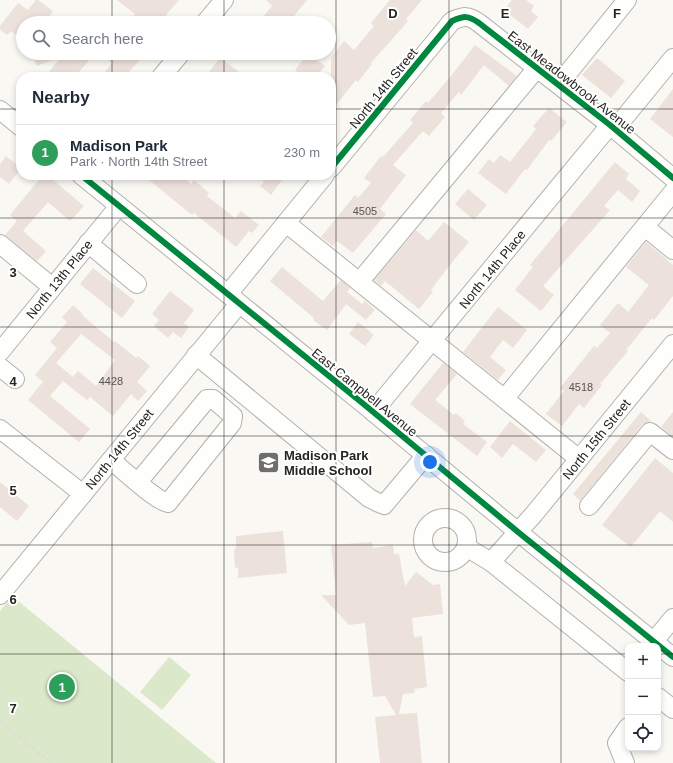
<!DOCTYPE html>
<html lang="en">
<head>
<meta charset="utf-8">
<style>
  :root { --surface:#fff; --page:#f2f2f3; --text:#1f2937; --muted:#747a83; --line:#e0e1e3; --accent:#2563eb }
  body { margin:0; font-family:Arial,sans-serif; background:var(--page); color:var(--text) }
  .controls { position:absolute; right:12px; bottom:12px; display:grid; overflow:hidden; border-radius:8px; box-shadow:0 2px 6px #0003 }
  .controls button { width:36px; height:36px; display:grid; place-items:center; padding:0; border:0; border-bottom:1px solid var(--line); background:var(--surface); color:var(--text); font:20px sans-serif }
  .you { position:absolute; left:430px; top:462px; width:14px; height:14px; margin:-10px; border:3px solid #fff; border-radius:50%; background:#1a73e8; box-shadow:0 0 0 6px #1a73e833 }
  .badge { display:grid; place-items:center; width:26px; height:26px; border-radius:50%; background:var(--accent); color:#fff; font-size:13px; font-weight:700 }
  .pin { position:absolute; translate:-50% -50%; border:2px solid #fff; box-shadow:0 1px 4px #0006 }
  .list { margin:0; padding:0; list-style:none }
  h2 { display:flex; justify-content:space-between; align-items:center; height:52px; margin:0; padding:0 16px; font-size:17px }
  h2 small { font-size:13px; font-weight:400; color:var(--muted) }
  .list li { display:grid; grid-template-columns:26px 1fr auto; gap:12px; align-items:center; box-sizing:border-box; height:56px; padding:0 16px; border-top:1px solid var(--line) }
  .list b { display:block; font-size:15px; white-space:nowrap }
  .list p { margin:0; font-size:13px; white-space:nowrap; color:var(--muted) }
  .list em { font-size:13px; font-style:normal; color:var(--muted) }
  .icon { flex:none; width:22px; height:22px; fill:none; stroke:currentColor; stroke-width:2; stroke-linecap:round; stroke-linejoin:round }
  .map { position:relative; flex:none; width:673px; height:763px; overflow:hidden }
  .search { position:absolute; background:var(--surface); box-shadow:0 2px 6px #0003; left:16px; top:16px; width:320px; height:44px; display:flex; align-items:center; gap:10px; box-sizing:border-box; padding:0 14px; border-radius:22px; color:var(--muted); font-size:15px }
  .panel { position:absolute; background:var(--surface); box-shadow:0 2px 6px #0003; left:16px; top:72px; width:320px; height:108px; border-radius:16px }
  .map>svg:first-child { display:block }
  .green { fill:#dbe9ca }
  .building { fill:#ede1dc; fill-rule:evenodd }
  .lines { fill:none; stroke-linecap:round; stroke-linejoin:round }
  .minor-casing { stroke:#b2b1ae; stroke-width:20 }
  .path { stroke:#dddcda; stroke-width:2; stroke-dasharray:4 2; stroke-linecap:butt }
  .minor { stroke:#fefefd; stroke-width:18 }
  .cycleway-casing { stroke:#fff; stroke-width:8 }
  .cycleway { stroke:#00873e; stroke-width:6 }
  .grid { fill:none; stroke:#252420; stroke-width:1; stroke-opacity:0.55 }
  .labels { text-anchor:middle; stroke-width:4; stroke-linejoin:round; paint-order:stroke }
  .number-label { font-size:11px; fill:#585450 }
  .street-label { font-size:13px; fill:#252420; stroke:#fff }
  .poi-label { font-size:13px; font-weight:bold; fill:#252420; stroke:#fff; text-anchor:start }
  .grid-label { font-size:13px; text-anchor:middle; font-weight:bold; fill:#252420; stroke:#fff; stroke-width:4; stroke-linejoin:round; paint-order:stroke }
</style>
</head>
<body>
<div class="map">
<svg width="673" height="763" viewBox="0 0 673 763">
  <rect width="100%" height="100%" fill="#faf8f3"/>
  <g class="green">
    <polygon points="12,596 216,763 0,763 0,611"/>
    <polygon points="169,657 191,675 162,710 140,692"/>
  </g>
  <g class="building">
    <polygon points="36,0 38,0 53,11 44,23 23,23 23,40 11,31 7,35 0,30 0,26 18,3 28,10"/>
    <polygon points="117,0 179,0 166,15 169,17 165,23 128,23 135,14"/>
    <polygon points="266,0 307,0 288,23 258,23 272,6"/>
    <polygon points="390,0 422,0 406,19 408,21 371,63 372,64 358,82 356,80 331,111 331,58 344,41 354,50 374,26 371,23"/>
    <polygon points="512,0 526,0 534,6 531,11 538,17 528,29 504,10"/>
    <polygon points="475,45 517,76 509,86 484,65 461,95 459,92 441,113 445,117 429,136 423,131 393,165 406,175 380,209 386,214 353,253 337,241 333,246 321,237 355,195 358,198 371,183 364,178 381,156 383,157 413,123 410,120 426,101 428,103 451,76"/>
    <polygon points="31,53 83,53 90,59 75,77 45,77 62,56 37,66"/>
    <polygon points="100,53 135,53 141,58 125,77 101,77 112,63"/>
    <polygon points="308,53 325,66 316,77 304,77 295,70"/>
    <polygon points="220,58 246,77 216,77 209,72"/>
    <polygon points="597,58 625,81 611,98 582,75"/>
    <polygon points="673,89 673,137 650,119"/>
    <polygon points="549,108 567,122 551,141 549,140 527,170 525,169 506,194 478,173 489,159 494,163 500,155 510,162 536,129 533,126"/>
    <polygon points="6,156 21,168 9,184 0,177 0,164"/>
    <polygon points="615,162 629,174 626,179 640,191 632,202 618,190 604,206 610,210 543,286 554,295 541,311 515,290 533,267 530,265"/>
    <polygon points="43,175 47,175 84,206 70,221 48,202 23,231 46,251 37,261 5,235 17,221 10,215"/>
    <polygon points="153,175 181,175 191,184 194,180 209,193 207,196 235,218 241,211 259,225 252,233 249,231 236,247 194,213 192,215 149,180"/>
    <polygon points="256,175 276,175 282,180 271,195 260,186 264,182"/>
    <polygon points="468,189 487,205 474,220 455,204"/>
    <polygon points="444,222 469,242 449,266 431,290 433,292 419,309 385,281 381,286 374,280 416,230 428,241"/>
    <polygon points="646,242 673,265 673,296 654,320 652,318 626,350 628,351 600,384 602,385 584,408 579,404 562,426 546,414 564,391 560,388 594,346 597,348 610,333 600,325 618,303 628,312 649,285 626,267"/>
    <polygon points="282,267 323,301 341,280 350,288 347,292 362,304 365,301 375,310 366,320 346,304 327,330 313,320 314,318 270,281"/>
    <polygon points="93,268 135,301 122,318 80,284"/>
    <polygon points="170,291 194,310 184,323 189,327 181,338 173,332 168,338 154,326 159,320 152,314"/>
    <path d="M73 305 83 314 82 315 114 342 115 341 136 358 138 356 150 366 137 382 147 391 138 401 131 394 113 416 90 397 87 400 63 381 50 396 90 429 79 442 28 400 43 382 35 375 57 348 50 342 67 322 62 317ZM81 334 115 360 96 386 78 371 73 377 56 363Z"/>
    <polygon points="498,307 527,330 513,348 503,340 490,357 506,370 498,380 463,352"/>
    <polygon points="358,322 374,335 365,346 349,334"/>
    <polygon points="443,363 457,374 435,400 454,415 456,413 465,421 463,424 487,442 477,456 410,404"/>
    <polygon points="641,412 651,421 642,425 580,501 573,494"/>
    <polygon points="673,412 673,437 661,427"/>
    <polygon points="510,421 546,450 536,462 513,444 502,458 490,447"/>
    <polygon points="655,458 673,473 673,522 660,511 631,547 602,525"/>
    <polygon points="0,482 29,506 17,521 0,507"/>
    <polygon points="283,531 287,573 238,578 238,567 235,568 234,549 236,548 236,536"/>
    <polygon points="372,542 373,548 393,545 394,554 399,554 405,586 416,572 433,585 440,584 443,614 412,618 414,637 422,636 427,687 414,689 415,693 403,694 399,714 417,713 422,763 380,763 375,717 396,715 385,696 373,697 365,623 349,625 321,595 336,595 331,545"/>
  </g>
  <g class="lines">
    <defs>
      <g id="minor">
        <polyline points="205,23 224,0"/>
        <polyline points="161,77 181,53"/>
        <polyline points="559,84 627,0"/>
        <polyline points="0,110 21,127"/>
        <polyline points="615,129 673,58"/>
        <path d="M331 168 452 21C464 16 468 15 479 23L610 125 673 178"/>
        <polyline points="81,175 366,406 518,532 673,657"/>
        <polyline points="286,223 579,459"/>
        <polyline points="645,227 673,250"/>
        <polyline points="88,243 137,284"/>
        <polyline points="0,244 52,287"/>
        <polyline points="360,281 537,68"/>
        <polyline points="228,294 325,175"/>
        <polyline points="0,352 119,206"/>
        <polyline points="196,355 369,498 379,503 384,505 426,455"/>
        <polyline points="0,367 15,379"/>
        <polyline points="505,398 673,192"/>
        <polyline points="373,412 610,125"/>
        <polyline points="0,429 83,494"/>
        <path d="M111 460C123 470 155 500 168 503L232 423 233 416 213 399H207L138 482"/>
        <polyline points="589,506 650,432 673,450"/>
        <circle cx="445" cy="540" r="22"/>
        <polyline points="466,547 491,562 628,672"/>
        <polyline points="491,562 534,514 673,344"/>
        <polyline points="0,595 239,304"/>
        <polyline points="654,641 673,618"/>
        <polyline points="658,697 673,709"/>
        <polyline points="625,763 617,743 628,727"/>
      </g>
    </defs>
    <use href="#minor" class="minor-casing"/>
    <polyline class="path" points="0,721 51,763"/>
    <use href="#minor" class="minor"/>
    <defs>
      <g id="cycleway">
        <path d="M331 168 452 21C464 16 468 15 479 23L610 125 673 178"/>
        <polyline points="81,175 366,406 518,532 673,657"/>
      </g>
    </defs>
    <use href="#cycleway" class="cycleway-casing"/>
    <use href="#cycleway" class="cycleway"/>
  </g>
  <path class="grid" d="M112 0V23M224 0V23M336 0V763M449 0V763M561 0V763M112 53V77M224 53V77M0 109H21M331 109H673M112 175V763M224 175V763M0 218H673M0 327H673M0 436H673M0 545H673M0 654H628M658 654H673"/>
  <defs>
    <symbol id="school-square" viewBox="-11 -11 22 22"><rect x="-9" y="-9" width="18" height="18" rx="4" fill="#706e6a" stroke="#fff"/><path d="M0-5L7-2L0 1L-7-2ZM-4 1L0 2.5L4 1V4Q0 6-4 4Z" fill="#fff"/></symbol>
  </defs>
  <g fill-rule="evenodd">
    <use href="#school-square" x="256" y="450" width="25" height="25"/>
  </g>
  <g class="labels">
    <g class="number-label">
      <text x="365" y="215">4505</text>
      <text x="111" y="385">4428</text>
      <text x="581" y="391">4518</text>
    </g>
    <g class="street-label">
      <text transform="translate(572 82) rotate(38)" y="5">East Meadowbrook Avenue</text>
      <text transform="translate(383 88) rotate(-51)" y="5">North 14th Street</text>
      <text transform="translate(492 269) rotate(-51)" y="5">North 14th Place</text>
      <text transform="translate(59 279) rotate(-51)" y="5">North 13th Place</text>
      <text transform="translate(365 392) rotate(39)" y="5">East Campbell Avenue</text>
      <text transform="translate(596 439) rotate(-51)" y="5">North 15th Street</text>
      <text transform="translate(119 449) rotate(-51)" y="5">North 14th Street</text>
    </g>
    <g class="poi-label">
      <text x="284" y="460">Madison Park<tspan x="284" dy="15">Middle School</tspan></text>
    </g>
  </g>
  <g class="grid-label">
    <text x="393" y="18">D</text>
    <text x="505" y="18">E</text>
    <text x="617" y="18">F</text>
    <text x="13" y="277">3</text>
    <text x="13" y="386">4</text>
    <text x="13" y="495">5</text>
    <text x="13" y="604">6</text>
    <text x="13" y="713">7</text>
  </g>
</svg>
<div class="controls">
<button>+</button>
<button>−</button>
<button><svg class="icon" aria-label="locate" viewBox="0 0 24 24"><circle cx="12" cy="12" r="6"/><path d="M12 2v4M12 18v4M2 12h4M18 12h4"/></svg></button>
</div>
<div class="you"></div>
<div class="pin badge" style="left:62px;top:687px;background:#2e9e5b">1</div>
<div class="search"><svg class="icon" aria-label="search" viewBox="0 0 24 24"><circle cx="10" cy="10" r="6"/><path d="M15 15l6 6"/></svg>Search here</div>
<section class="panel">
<h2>Nearby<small></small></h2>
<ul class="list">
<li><span class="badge" style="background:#2e9e5b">1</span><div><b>Madison Park</b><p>Park · North 14th Street</p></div><em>230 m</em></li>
</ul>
</section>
</div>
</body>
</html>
